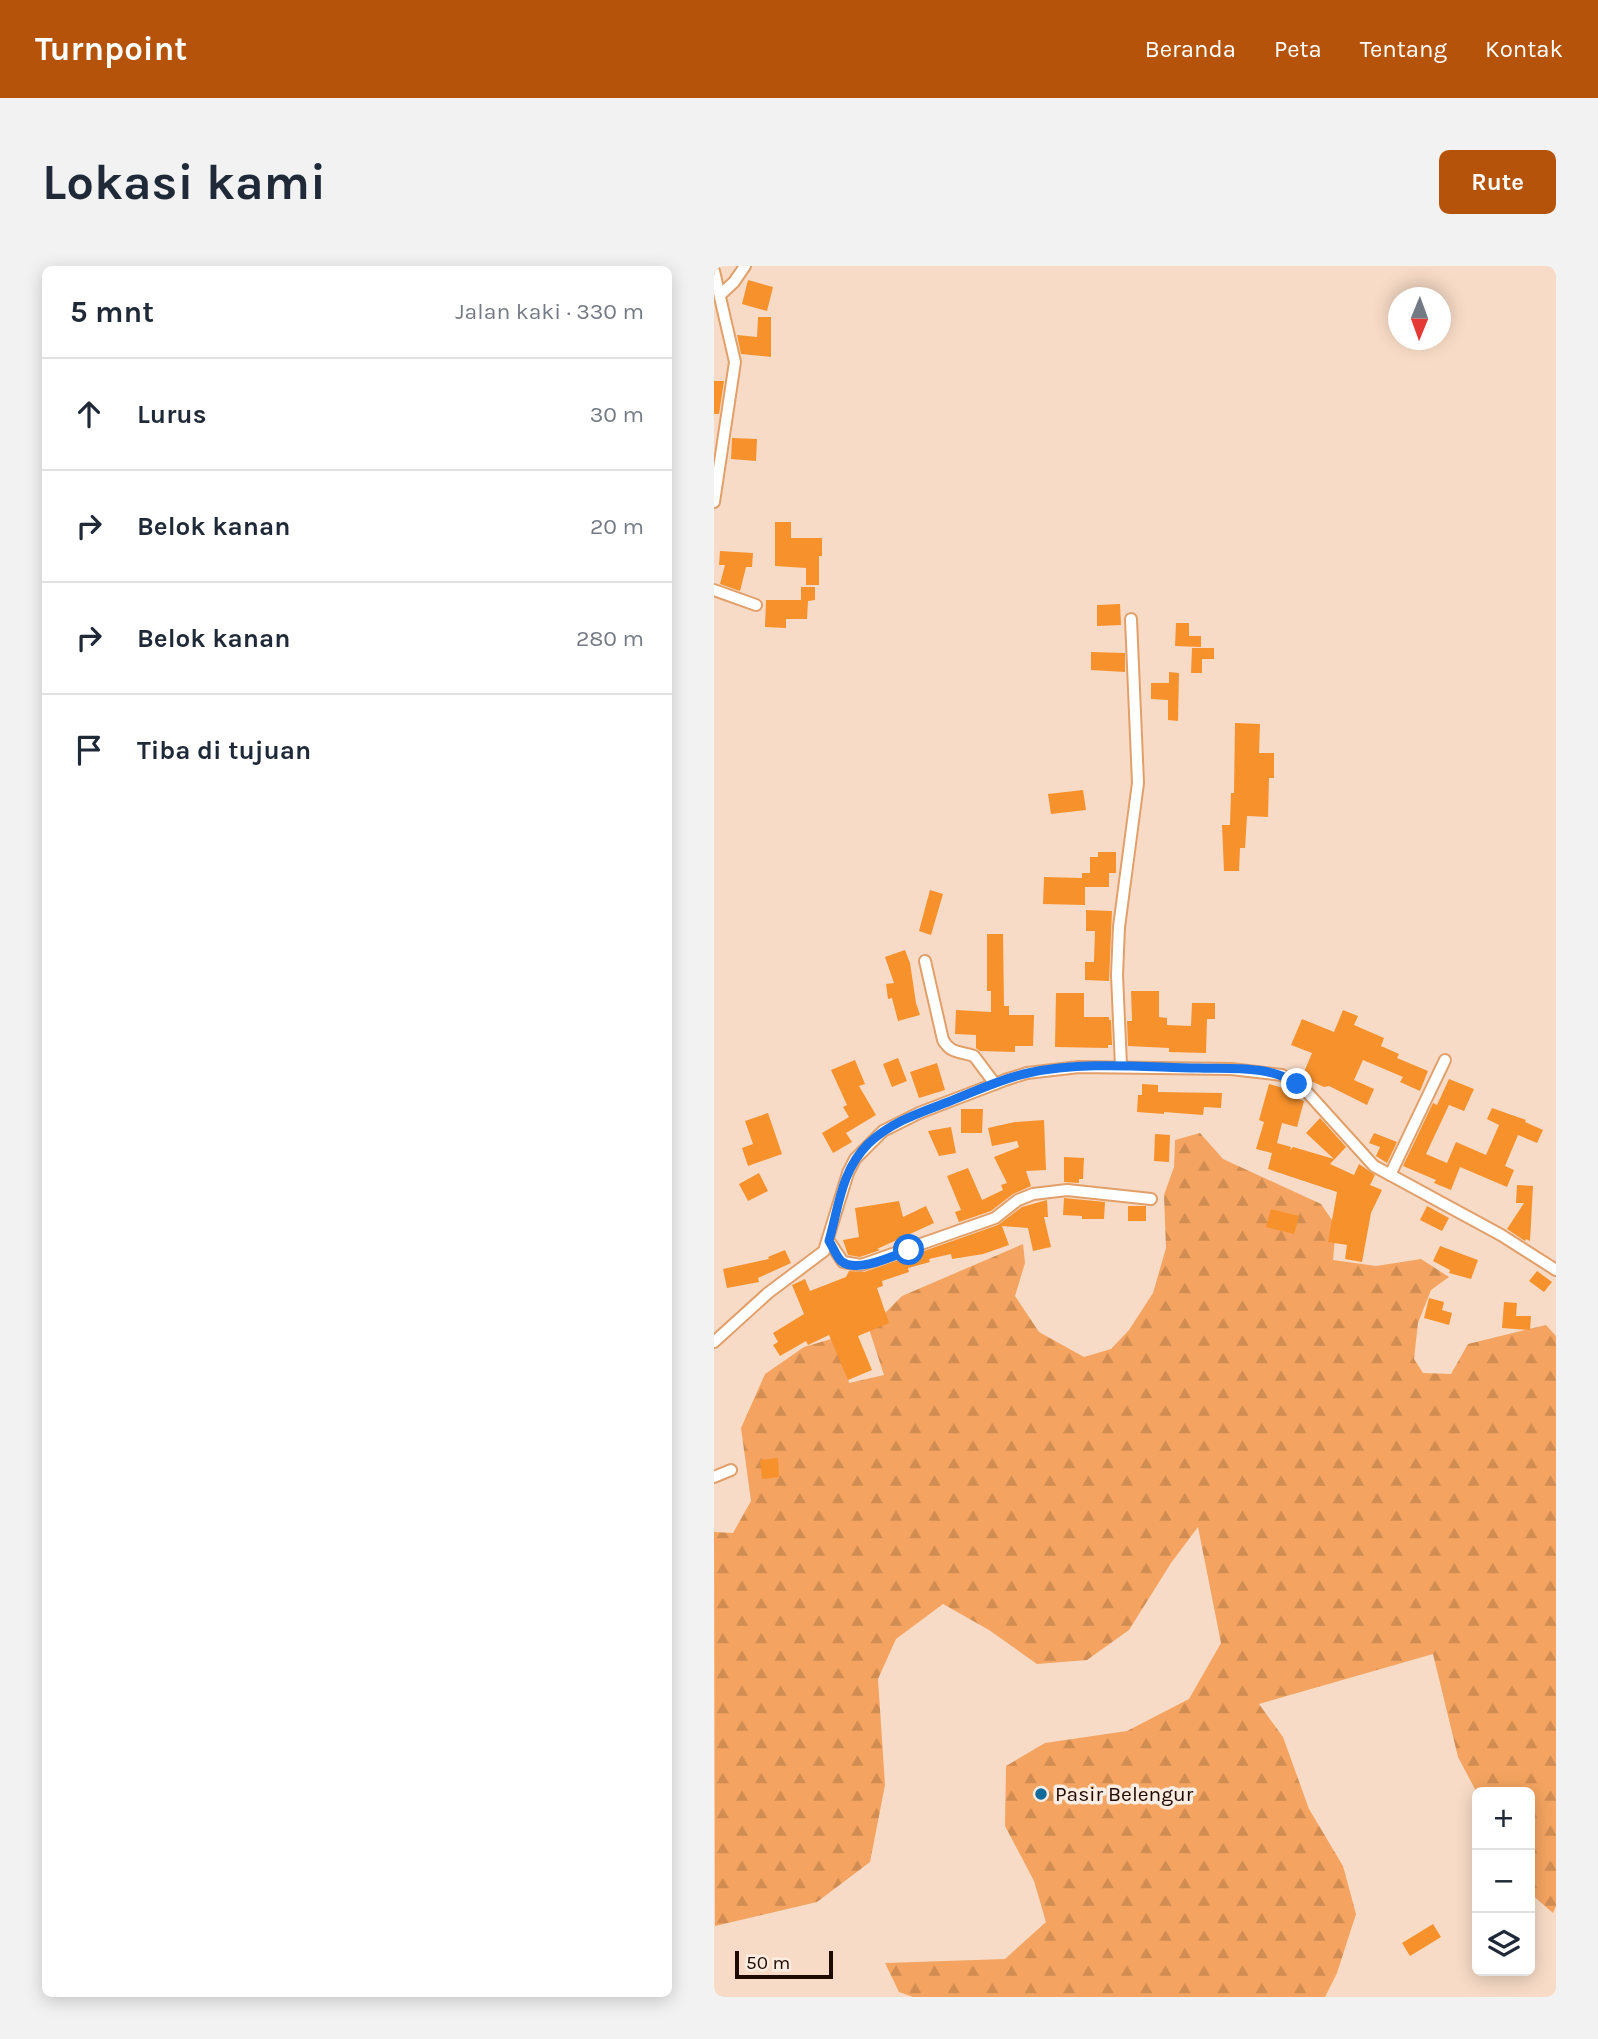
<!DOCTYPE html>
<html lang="id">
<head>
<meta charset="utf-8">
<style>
  :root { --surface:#fff; --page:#f2f2f3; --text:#1f2937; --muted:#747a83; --line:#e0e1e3; --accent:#b45309 }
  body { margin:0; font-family:Karla,sans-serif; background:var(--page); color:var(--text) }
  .controls { position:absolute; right:21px; bottom:21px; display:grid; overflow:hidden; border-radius:10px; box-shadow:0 4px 18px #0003 }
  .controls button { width:63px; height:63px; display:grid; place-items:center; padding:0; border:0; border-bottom:2px solid var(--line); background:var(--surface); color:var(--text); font:35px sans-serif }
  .compass { position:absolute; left:674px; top:21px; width:63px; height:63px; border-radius:50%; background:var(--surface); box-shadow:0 4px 18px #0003; rotate:181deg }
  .scale { position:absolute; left:21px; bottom:18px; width:98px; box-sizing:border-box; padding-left:7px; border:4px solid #200900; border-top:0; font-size:19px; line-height:24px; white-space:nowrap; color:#200900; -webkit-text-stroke:5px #faece1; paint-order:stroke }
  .stop { position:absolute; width:21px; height:21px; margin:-16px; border:5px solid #1a73e8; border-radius:50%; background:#fff }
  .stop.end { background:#1a73e8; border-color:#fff; box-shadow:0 2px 7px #0008 }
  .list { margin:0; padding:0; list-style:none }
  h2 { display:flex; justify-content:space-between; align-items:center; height:91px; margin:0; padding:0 28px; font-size:30px }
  h2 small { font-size:23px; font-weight:400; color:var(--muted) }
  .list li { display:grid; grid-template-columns:46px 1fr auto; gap:21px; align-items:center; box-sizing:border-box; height:112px; padding:0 28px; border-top:2px solid var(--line) }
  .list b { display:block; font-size:26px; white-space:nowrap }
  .list em { font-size:23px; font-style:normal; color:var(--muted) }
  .icon { flex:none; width:38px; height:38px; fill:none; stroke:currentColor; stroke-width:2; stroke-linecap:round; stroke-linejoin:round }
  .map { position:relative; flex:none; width:842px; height:1731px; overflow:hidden; border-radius:10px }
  header { display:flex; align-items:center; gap:42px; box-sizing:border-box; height:98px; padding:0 35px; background:var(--accent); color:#fff }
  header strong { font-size:33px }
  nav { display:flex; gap:38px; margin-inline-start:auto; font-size:24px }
  .intro { display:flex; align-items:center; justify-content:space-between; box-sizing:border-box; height:168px; padding:0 42px }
  h1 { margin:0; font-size:49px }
  .button { padding:18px 32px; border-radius:10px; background:var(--accent); color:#fff; font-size:24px; font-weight:700 }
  main { display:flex; gap:42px; padding:0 42px }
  aside { flex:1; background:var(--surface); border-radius:10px; box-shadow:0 4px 18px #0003 }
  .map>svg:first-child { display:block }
  .forest { fill:url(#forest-firs) }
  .building { fill:#f7912c }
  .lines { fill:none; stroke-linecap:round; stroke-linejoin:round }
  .street-casing { stroke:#e19f6a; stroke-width:14 }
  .street { stroke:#fff; stroke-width:10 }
  .route { stroke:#1a73e8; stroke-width:9 }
  .poi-dot { fill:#106a9a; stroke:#faece1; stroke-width:2.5 }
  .labels { text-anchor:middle; stroke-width:7; stroke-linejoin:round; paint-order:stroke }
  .poi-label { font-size:21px; fill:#200900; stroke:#faece1; text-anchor:start }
</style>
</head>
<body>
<header>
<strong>Turnpoint</strong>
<nav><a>Beranda</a><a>Peta</a><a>Tentang</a><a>Kontak</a></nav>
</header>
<div class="intro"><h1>Lokasi kami</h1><a class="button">Rute</a></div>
<main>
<aside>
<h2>5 mnt<small>Jalan kaki · 330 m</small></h2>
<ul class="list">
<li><svg class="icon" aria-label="ahead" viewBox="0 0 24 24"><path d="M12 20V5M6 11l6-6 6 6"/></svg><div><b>Lurus</b></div><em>30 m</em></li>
<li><svg class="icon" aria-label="right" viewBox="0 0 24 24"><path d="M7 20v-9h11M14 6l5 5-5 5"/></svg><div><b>Belok kanan</b></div><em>20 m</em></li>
<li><svg class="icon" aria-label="right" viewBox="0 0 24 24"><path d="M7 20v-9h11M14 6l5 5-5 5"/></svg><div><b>Belok kanan</b></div><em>280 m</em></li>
<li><svg class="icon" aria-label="arrive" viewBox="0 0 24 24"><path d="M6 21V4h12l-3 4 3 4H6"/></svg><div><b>Tiba di tujuan</b></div></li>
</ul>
</aside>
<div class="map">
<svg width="842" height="1731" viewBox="0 0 842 1731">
  <defs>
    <pattern id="forest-firs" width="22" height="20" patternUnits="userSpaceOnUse" patternTransform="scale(1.75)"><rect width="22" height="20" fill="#f4a460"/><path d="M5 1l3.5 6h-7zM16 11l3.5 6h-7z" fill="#d18c52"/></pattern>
  </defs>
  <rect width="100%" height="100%" fill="#f7dbc6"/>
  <polygon class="forest" points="486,867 509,893 607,938 622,960 619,994 662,1000 707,993 735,1011 717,1024 704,1057 700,1093 709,1107 737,1108 754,1078 832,1059 842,1070 842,1640 839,1647 816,1627 816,1526 763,1527 744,1491 719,1388 545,1438 569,1471 595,1543 629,1600 642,1648 623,1707 611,1731 199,1731 185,1726 171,1697 291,1693 332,1656 320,1615 291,1560 292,1500 331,1477 413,1465 475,1433 507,1377 484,1261 457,1297 415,1364 373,1394 323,1398 275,1364 229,1338 182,1373 164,1413 171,1519 156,1596 103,1636 1,1660 0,1266 19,1267 37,1235 27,1162 51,1108 90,1081 124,1071 135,1117 170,1109 155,1063 188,1030 309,978 311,997 301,1030 325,1066 370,1091 397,1083 415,1064 439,1027 452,982 450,929 460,901 461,874"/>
  <g class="building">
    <polygon points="34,14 59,21 53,45 28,38"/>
    <polygon points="44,51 57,51 57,91 27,88 23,69 43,71"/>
    <polygon points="0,115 10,115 5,148 0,148"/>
    <polygon points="18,172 43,173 42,195 17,193"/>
    <polygon points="61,256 77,256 77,272 108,272 108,290 105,290 105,319 92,319 92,302 61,300"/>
    <polygon points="6,285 39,287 38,301 32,301 26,325 6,318 11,299 5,299"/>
    <polygon points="87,321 101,321 101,334 94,335 93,353 72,353 72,362 51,361 52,334 87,334"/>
    <polygon points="406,338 407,359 383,360 383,339"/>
    <polygon points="462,357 475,357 475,370 487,370 487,381 461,380"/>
    <polygon points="478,382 500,382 500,393 488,393 488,407 477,407"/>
    <polygon points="377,386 411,387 411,406 377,404"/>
    <polygon points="455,406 465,407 464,455 454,454 454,434 437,433 437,417 455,417"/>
    <polygon points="521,457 546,458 545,487 560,487 560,512 555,512 554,551 533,550 531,582 526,582 525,605 510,605 508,559 516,559 517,527 520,527"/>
    <polygon points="369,524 372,544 337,548 334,528"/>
    <polygon points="384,586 402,586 402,607 395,607 395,621 371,621 371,639 329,638 330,611 368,612 368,607 376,607 376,591 384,591"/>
    <polygon points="216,624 229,628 217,669 205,665"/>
    <polygon points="372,644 398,645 395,715 371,714 371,696 380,696 381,665 372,665"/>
    <polygon points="273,668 289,668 290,740 295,740 295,749 320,749 319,780 301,780 301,786 266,785 262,782 262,769 241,768 242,744 277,746 277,725 273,725"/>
    <polygon points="191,684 196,697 202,737 206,749 184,755 178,732 174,733 172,718 180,717 171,691"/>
    <polygon points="417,725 445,725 445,751 453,752 453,759 477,760 478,737 501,737 501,753 493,753 492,787 455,786 455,782 414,780 413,755 418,755"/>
    <polygon points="342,727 370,727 370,751 395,751 395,754 397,754 398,779 394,779 394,782 341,781"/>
    <polygon points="629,744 644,750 640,759 670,772 667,780 685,788 683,792 714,805 706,825 686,816 689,811 649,794 640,814 660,823 653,839 615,820 610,821 588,811 598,787 577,779 588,753 620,766"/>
    <polygon points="184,792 193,815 178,821 169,798"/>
    <polygon points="141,794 151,818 145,820 162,849 132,867 138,876 119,887 108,867 135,851 129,841 133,839 117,804"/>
    <polygon points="223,797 231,824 205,832 196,806"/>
    <polygon points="735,813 760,823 750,845 735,839 712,888 733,897 742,876 772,889 785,859 773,853 778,842 812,854 811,856 829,864 823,877 804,869 791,900 800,904 793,921 746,901 737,924 720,917 722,914 689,900 719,837 723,839"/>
    <polygon points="428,818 444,819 444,826 508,827 507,842 490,841 489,849 450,846 450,848 423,846 424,829 428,829"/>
    <polygon points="555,818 576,824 578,825 576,830 590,835 583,861 568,857 563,877 577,881 576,884 579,881 620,893 592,867 606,852 632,881 616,898 640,909 645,898 661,909 656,919 668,924 657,947 648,996 631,993 633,979 614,976 623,926 554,903 558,887 542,883 550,856 545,854"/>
    <polygon points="247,843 269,843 268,867 247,867"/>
    <polygon points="54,847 68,888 34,900 28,882 39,878 31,855"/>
    <polygon points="330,854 332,904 312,905 317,920 299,928 277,945 245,956 241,946 247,944 233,910 254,902 268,934 289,924 287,919 293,917 280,891 305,881 303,875 278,880 274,862 301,856"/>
    <polygon points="237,861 242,887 225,890 214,865"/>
    <polygon points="660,867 683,876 673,897 662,890 666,881 655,877"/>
    <polygon points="441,868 456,869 455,896 440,895"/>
    <polygon points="350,891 370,892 369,913 365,913 365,917 350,916"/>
    <polygon points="45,907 54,925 34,935 25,918"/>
    <polygon points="803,919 819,920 816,975 812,973 811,975 793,963 810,937 802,937"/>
    <polygon points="350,932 391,936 390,953 368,953 368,950 349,949"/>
    <polygon points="333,934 334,951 330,951 337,981 319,985 314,962 288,960 295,979 269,988 238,993 237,988 215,993 216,996 194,1002 195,1006 168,1015 169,1020 163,1022 175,1057 144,1070 158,1104 134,1114 115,1069 94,1079 92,1075 66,1090 59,1079 64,1076 59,1067 90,1048 78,1019 91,1013 96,1025 132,1011 135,1005 150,1006 284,959 308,941"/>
    <polygon points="185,935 189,951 212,940 220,957 163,983 166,984 146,991 134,989 129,974 145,971 141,942"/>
    <rect x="414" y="940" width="18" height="15"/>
    <polygon points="713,940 735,952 728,965 706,954"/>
    <polygon points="557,943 585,950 580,968 552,961"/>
    <polygon points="726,980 764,994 757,1013 735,1007 736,1004 719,995"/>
    <polygon points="71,984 77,997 44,1012 45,1016 13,1022 9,1003 55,993 54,991"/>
    <polygon points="823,1005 838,1016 830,1026 815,1015"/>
    <polygon points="715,1032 730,1036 728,1044 738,1047 735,1059 710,1052"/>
    <polygon points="790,1036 803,1037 802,1050 817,1050 816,1064 788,1062"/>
    <polygon points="64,1192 65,1211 48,1213 46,1194"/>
    <polygon points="719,1658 727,1671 696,1690 688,1677"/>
  </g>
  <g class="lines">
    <defs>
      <g id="street">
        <polyline points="0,5 21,96 0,236"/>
        <polyline points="6,29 20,16 31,0"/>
        <polyline points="0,324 42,339"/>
        <path d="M211 695 229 774C237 788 246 785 260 790L281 818"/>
        <polyline points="407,800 403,709 405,661 424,517 417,353"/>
        <polyline points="676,909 731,794"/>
        <polyline points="115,975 129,996 147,999 281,952 304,934 319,928 353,924 437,933"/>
        <polyline points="0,1076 54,1027 110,985 134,907 141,893 169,865 205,847 291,814 313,807 365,801 517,803 568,809 593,826 660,900 787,969 842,1004"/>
        <polyline points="0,1211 17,1204"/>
      </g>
    </defs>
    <use href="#street" class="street-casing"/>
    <use href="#street" class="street"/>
  </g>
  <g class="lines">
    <path class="route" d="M195 984C179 990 142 1008 127 995 122 990 119 981 115 975 125 940 127 905 154 878 177 856 205 847 234 836 260 826 286 813 314 807 369 795 428 801 484 802 516 803 556 799 583 818"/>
  </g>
  <circle class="poi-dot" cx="327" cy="1528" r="7"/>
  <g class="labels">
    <g class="poi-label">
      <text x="341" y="1535">Pasir Belengur</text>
    </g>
  </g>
</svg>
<div class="controls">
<button>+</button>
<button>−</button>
<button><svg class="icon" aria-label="layers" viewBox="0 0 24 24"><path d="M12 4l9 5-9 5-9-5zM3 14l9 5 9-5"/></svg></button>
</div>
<svg class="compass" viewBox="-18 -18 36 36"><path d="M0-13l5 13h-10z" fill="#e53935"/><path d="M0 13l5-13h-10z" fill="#747a83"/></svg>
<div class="scale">50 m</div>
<div class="stop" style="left:195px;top:984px"></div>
<div class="stop end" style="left:583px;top:818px"></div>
</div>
</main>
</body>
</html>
